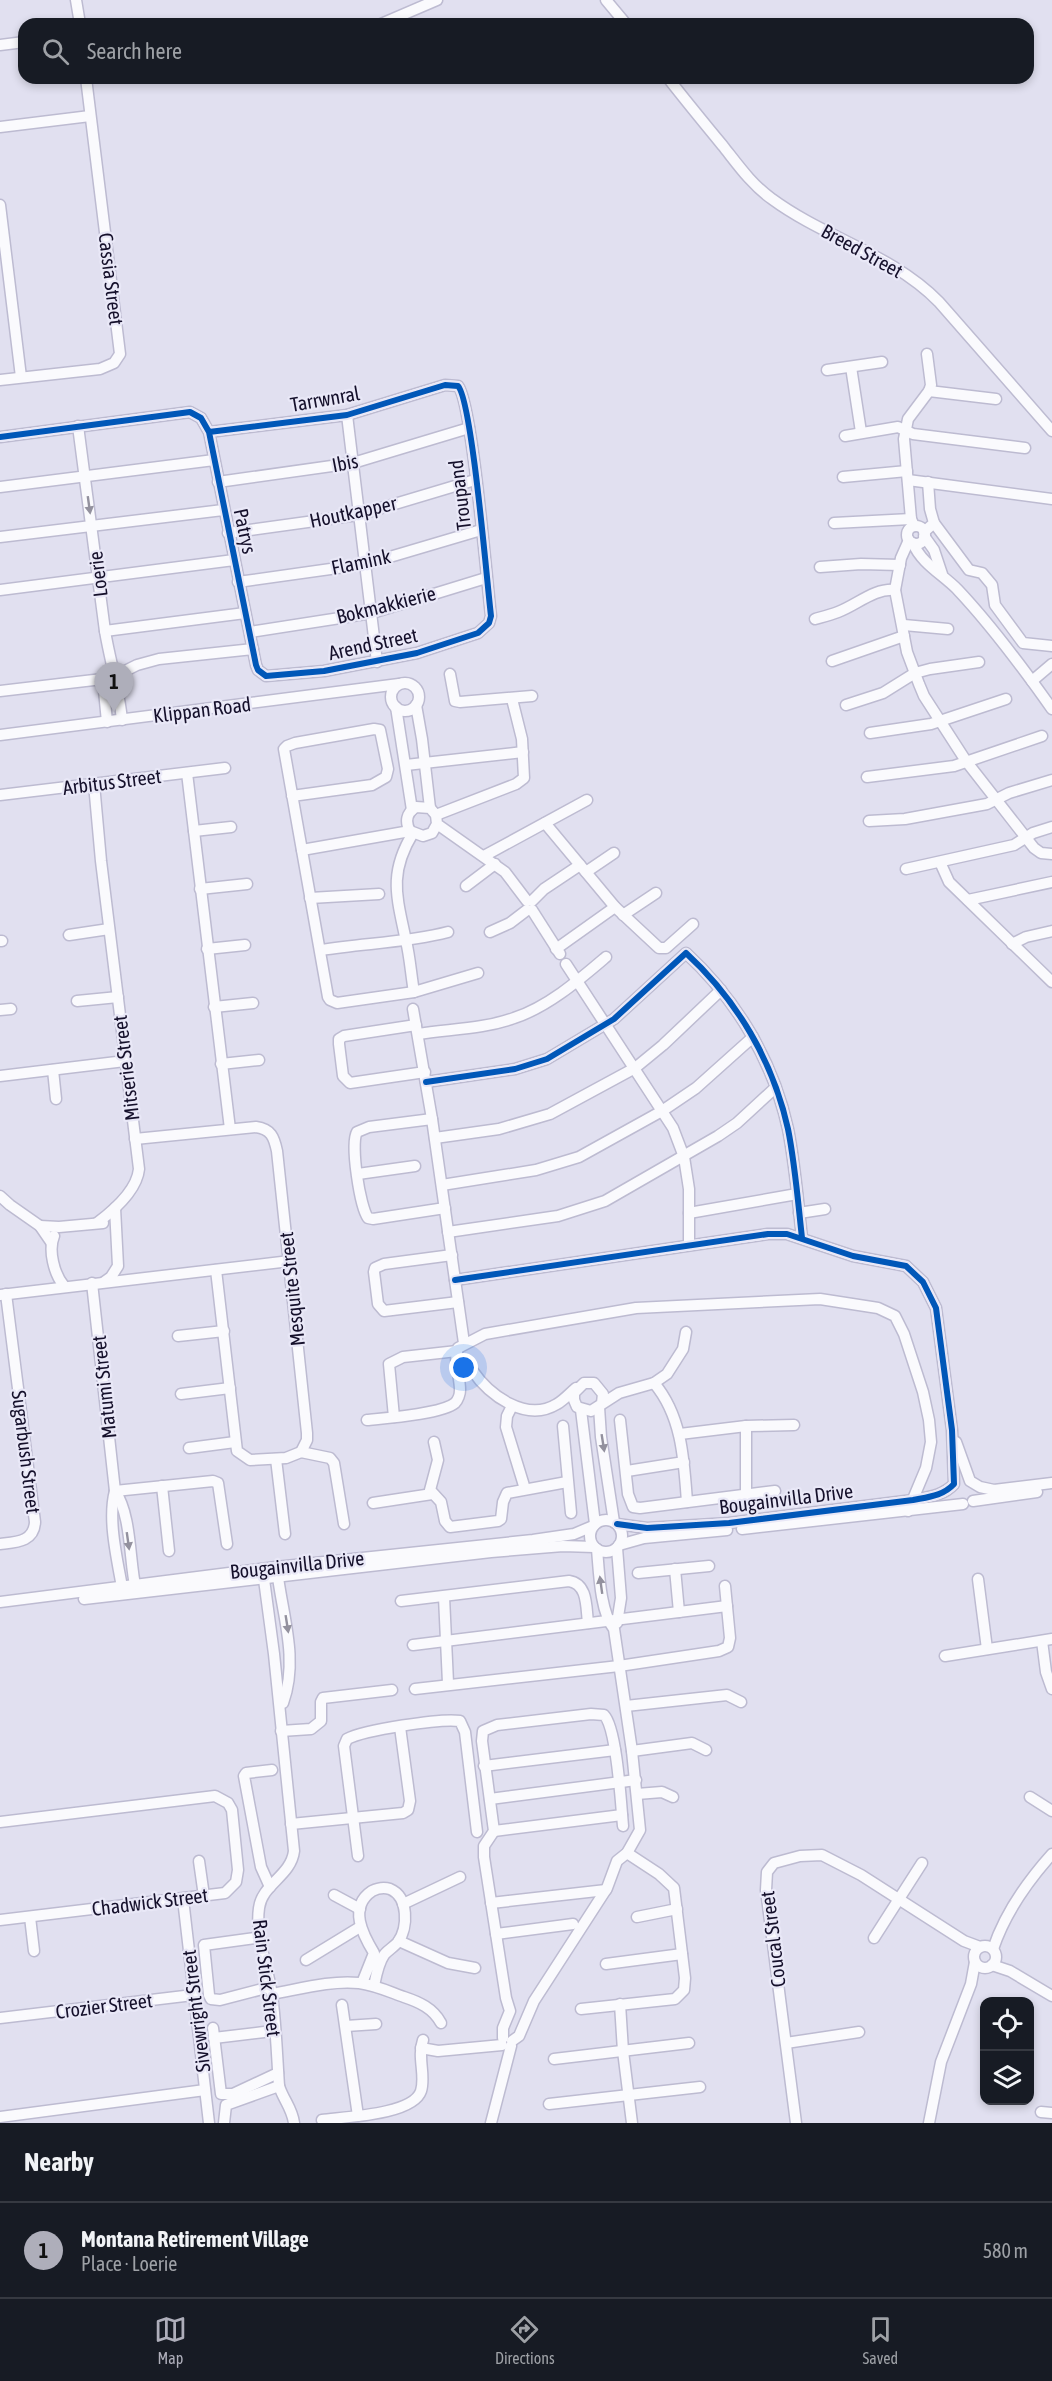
<!DOCTYPE html>
<html lang="en">
<head>
<meta charset="utf-8">
<style>
  :root { --surface:#171b24; --page:#242831; --text:#f1f3f6; --muted:#9ea1a6; --line:#363941; --accent:#aeaeba }
  body { margin:0; font-family:"Asap Condensed",sans-serif; background:var(--page); color:var(--text) }
  .controls { position:absolute; right:18px; bottom:18px; display:grid; overflow:hidden; border-radius:12px; box-shadow:0 3px 9px #0003 }
  .controls button { width:54px; height:54px; display:grid; place-items:center; padding:0; border:0; border-bottom:2px solid var(--line); background:var(--surface); color:var(--text); font:30px sans-serif }
  .you { position:absolute; left:464px; top:1368px; width:21px; height:21px; margin:-15px; border:4px solid #fff; border-radius:50%; background:#1a73e8; box-shadow:0 0 0 9px #1a73e833 }
  .badge { display:grid; place-items:center; width:39px; height:39px; border-radius:50%; background:var(--accent); color:#111; font-size:20px; font-weight:700 }
  .pin { position:absolute; translate:-50% -50px; filter:drop-shadow(0 2px 3px #0008) }
  .pin::after { content:''; position:absolute; top:32px; width:21px; height:18px; background:inherit; clip-path:polygon(0 0,100% 0,50% 100%) }
  .list { margin:0; padding:0; list-style:none }
  h2 { display:flex; justify-content:space-between; align-items:center; height:78px; margin:0; padding:0 24px; font-size:26px }
  h2 small { font-size:20px; font-weight:400; color:var(--muted) }
  .list li { display:grid; grid-template-columns:39px 1fr auto; gap:18px; align-items:center; box-sizing:border-box; height:96px; padding:0 24px; border-top:2px solid var(--line) }
  .list b { display:block; font-size:22px; white-space:nowrap }
  .list p { margin:0; font-size:20px; white-space:nowrap; color:var(--muted) }
  .list em { font-size:20px; font-style:normal; color:var(--muted) }
  .icon { flex:none; width:33px; height:33px; fill:none; stroke:currentColor; stroke-width:2; stroke-linecap:round; stroke-linejoin:round }
  .map { position:relative; flex:none; width:1052px; height:2123px; overflow:hidden }
  .search { position:absolute; background:var(--surface); box-shadow:0 3px 9px #0003; left:18px; right:18px; top:18px; height:66px; display:flex; align-items:center; gap:15px; box-sizing:border-box; padding:0 21px; border-radius:18px; color:var(--muted); font-size:22px }
  .sheet { height:174px; background:var(--surface) }
  nav { display:flex; justify-content:space-around; align-items:center; box-sizing:border-box; height:84px; border-top:2px solid var(--line); background:var(--surface); font-size:16px; color:var(--muted) }
  nav a { display:grid; justify-items:center; gap:3px }
  nav .on { color:var(--accent) }
  .map>svg:first-child { display:block }
  .lines { fill:none; stroke-linecap:round; stroke-linejoin:round }
  .minor-casing { stroke:#bdbbd1; stroke-width:13 }
  .minor { stroke:#fafafd; stroke-width:10 }
  .cycleway-casing { stroke:#e9e8f7; stroke-width:10 }
  .cycleway { stroke:#0057b8; stroke-width:6 }
  .oneway { fill:#93919e }
  .labels { text-anchor:middle; stroke-width:4.5; stroke-linejoin:round; paint-order:stroke }
  .street-label { font-size:20px; fill:#15102b; stroke:#e9e8f7 }
</style>
</head>
<body>
<div class="map">
<svg width="1052" height="2123" viewBox="0 0 1052 2123">
  <rect width="100%" height="100%" fill="#e1e0f0"/>
  <g class="lines">
    <defs>
      <g id="minor">
        <polyline points="76,0 80,24"/>
        <polyline points="606,0 626,24"/>
        <polyline points="381,24 437,0"/>
        <polyline points="0,45 24,42"/>
        <path d="M668 78C686 101 704 123 723 146 738 165 752 185 772 199 825 238 892 254 939 302L1052 431"/>
        <polyline points="0,127 90,116"/>
        <polyline points="0,205 21,377"/>
        <polyline points="851,367 861,432"/>
        <polyline points="827,370 882,362"/>
        <polyline points="0,380 100,369 114,363 120,354 86,78"/>
        <polyline points="929,391 996,399"/>
        <polyline points="347,415 377,662"/>
        <path d="M78 426 105 631C110 661 119 689 122 720"/>
        <polyline points="845,436 898,427 913,434 1025,448"/>
        <path d="M0 437 190 412 201 418 209 432 256 665 258 670 266 676 324 671 417 653 478 633 489 623 491 616C487 583 472 401 458 386L445 385 347 415 209 432"/>
        <polyline points="843,477 907,471"/>
        <polyline points="908,480 1052,499"/>
        <polyline points="218,482 353,463 469,428"/>
        <polyline points="0,487 214,460"/>
        <polyline points="834,523 911,519"/>
        <polyline points="934,523 969,570 982,573 992,585 995,605 1023,643 1052,646"/>
        <polyline points="914,526 911,519 904,439 908,419 929,391 931,385 927,354"/>
        <circle cx="916" cy="535" r="9"/>
        <polyline points="924,532 934,523 930,509 928,482"/>
        <polyline points="228,533 358,515 475,480"/>
        <polyline points="924,536 934,550 942,574"/>
        <polyline points="0,537 223,510"/>
        <polyline points="909,540 901,558 895,590 907,652 919,684 924,696 966,761 1034,848 1041,853 1052,854"/>
        <path d="M913 543C921 563 942 574 957 589 992 626 1023 668 1052 709"/>
        <polyline points="820,567 861,564 900,565"/>
        <polyline points="238,582 366,564 481,530"/>
        <polyline points="0,590 234,560"/>
        <path d="M815 619C822 617 830 615 838 612 857 605 874 588 895 590"/>
        <polyline points="904,625 948,629"/>
        <polyline points="105,631 245,613"/>
        <polyline points="250,632 372,613 486,578"/>
        <polyline points="832,661 904,636"/>
        <polyline points="450,674 455,701 460,702 532,696"/>
        <polyline points="103,680 107,722"/>
        <polyline points="1032,681 1052,664"/>
        <circle cx="405" cy="697" r="14"/>
        <polyline points="0,691 111,678 137,665 159,659 253,649"/>
        <polyline points="416,705 422,739 430,808"/>
        <polyline points="846,705 883,693 915,673 930,669 979,662"/>
        <polyline points="396,707 412,810"/>
        <polyline points="870,733 931,724 1006,699"/>
        <polyline points="0,735 399,684"/>
        <polyline points="406,765 523,752"/>
        <polyline points="187,773 230,1129"/>
        <polyline points="867,777 954,766 1042,736"/>
        <path d="M94 784 101 861 139 1169C137 1190 113 1211 97 1223"/>
        <polyline points="0,795 225,768"/>
        <polyline points="292,796 372,785 386,777 388,769 380,730 374,729 295,743 287,746 284,749 328,997 330,1000 337,1003 414,992 478,973"/>
        <polyline points="436,815 516,784 524,778 522,739 512,699"/>
        <polyline points="869,821 905,819 987,804 1009,793 1052,780"/>
        <polyline points="545,823 615,907 659,948 666,948 693,924"/>
        <path d="M437 824 432 833 423 836 410 831C405 822 406 813 416 807L430 808 436 815 437 824 505 872 527 901"/>
        <polyline points="194,831 231,827"/>
        <path d="M413 833C388 874 397 897 406 941 410 957 411 975 414 992"/>
        <polyline points="302,850 410,831"/>
        <polyline points="484,856 587,800"/>
        <polyline points="940,862 949,882 1052,982"/>
        <polyline points="906,869 1014,845 1033,833 1052,827"/>
        <polyline points="586,872 614,853"/>
        <polyline points="466,886 495,864"/>
        <polyline points="200,889 247,884"/>
        <polyline points="310,898 379,894"/>
        <polyline points="968,900 1052,882"/>
        <polyline points="532,901 544,889 580,865"/>
        <polyline points="532,910 560,954"/>
        <polyline points="623,915 656,893"/>
        <polyline points="490,932 510,923 527,910"/>
        <polyline points="69,935 109,929"/>
        <polyline points="0,941 2,941"/>
        <polyline points="1012,944 1026,937 1052,931"/>
        <polyline points="207,949 245,945"/>
        <polyline points="556,949 615,907"/>
        <path d="M321 950C363 943 406 943 448 932"/>
        <polyline points="566,964 673,1128 684,1157 689,1189 689,1244"/>
        <polyline points="77,1001 118,997"/>
        <polyline points="214,1007 253,1003"/>
        <polyline points="413,1009 432,1119 464,1343"/>
        <polyline points="0,1010 11,1009"/>
        <polyline points="416,1025 344,1036 339,1039 339,1044 343,1076 350,1083 425,1072"/>
        <path d="M418 1034C449 1029 484 1029 514 1018 548 1007 579 980 606 957"/>
        <polyline points="221,1064 259,1060"/>
        <polyline points="53,1070 56,1099"/>
        <polyline points="0,1076 125,1061"/>
        <path d="M426 1082 515 1069 547 1059 614 1019 686 953C737 1000 773 1061 788 1129 795 1164 798 1202 802 1238"/>
        <path d="M432 1119 369 1127 357 1132C350 1144 360 1207 368 1218L373 1219 445 1208"/>
        <polyline points="435,1138 499,1129 550,1114 635,1068 663,1045 721,990"/>
        <path d="M135 1139 256 1127C271 1129 274 1137 277 1151L307 1433V1440L301 1452"/>
        <polyline points="358,1174 415,1166"/>
        <polyline points="442,1185 536,1170 579,1157 662,1111 696,1088 753,1037"/>
        <polyline points="0,1196 10,1205 40,1226 51,1242"/>
        <polyline points="689,1213 797,1194"/>
        <polyline points="799,1213 825,1209"/>
        <polyline points="40,1226 59,1227 103,1223"/>
        <polyline points="448,1232 558,1216 605,1201 718,1136 737,1123 775,1088"/>
        <path d="M54 1236C48 1250 54 1274 64 1286"/>
        <polyline points="452,1255 384,1264 375,1268 374,1272 378,1304 384,1311 458,1302"/>
        <polyline points="216,1270 237,1451 250,1460 286,1458 301,1452 330,1458 334,1463 344,1524"/>
        <path d="M455 1280 768 1234H787L853 1256 906 1266 923 1282 936 1308 952 1430 954 1484C943 1496 928 1497 913 1500L729 1523 647 1528 617 1524"/>
        <polyline points="104,1282 111,1277 118,1266 115,1208"/>
        <path d="M92 1283 115 1491C107 1521 118 1562 123 1593"/>
        <polyline points="0,1295 290,1261"/>
        <polyline points="178,1336 224,1331"/>
        <path d="M472 1370C489 1395 526 1423 557 1404 564 1400 570 1393 576 1388"/>
        <path d="M654 1383C682 1416 684 1460 687 1502"/>
        <polyline points="181,1394 230,1388"/>
        <polyline points="602,1403 603,1394 594,1383 584,1383 574,1393 574,1400 577,1407 591,1411 619,1393 654,1383 667,1374 683,1349 686,1332"/>
        <polyline points="512,1406 507,1416 506,1427 525,1489"/>
        <polyline points="599,1407 601,1437 614,1522"/>
        <polyline points="581,1410 595,1524"/>
        <polyline points="394,1417 389,1364 403,1357 457,1351"/>
        <path d="M367 1420C386 1418 442 1414 455 1403 458 1400 460 1394 460 1390 460 1375 453 1362 458 1348L485 1334 636 1308 820 1299 878 1308 895 1316 904 1334 923 1392 929 1420 931 1442 926 1468 908 1511"/>
        <polyline points="620,1420 628,1494 633,1507 640,1508 775,1491"/>
        <polyline points="563,1426 571,1513"/>
        <polyline points="746,1426 746,1494"/>
        <polyline points="680,1434 746,1426 794,1425"/>
        <polyline points="434,1442 438,1460 430,1490 441,1502 445,1521 450,1527 498,1521 501,1519 503,1502 507,1493 567,1482"/>
        <polyline points="956,1442 970,1481 980,1487 994,1490 1052,1483"/>
        <polyline points="189,1448 235,1442"/>
        <polyline points="276,1459 285,1534"/>
        <polyline points="627,1471 684,1462"/>
        <polyline points="162,1486 169,1551"/>
        <polyline points="115,1491 213,1481 218,1483 227,1544"/>
        <path d="M115 1491C132 1516 129 1561 136 1590"/>
        <polyline points="973,1501 1037,1492"/>
        <polyline points="373,1503 432,1494"/>
        <circle cx="606" cy="1536" r="16"/>
        <polyline points="742,1529 963,1504"/>
        <path d="M0 1544C16 1542 34 1542 35 1522L6 1294"/>
        <polyline points="619,1545 644,1538 727,1530"/>
        <polyline points="675,1569 679,1612"/>
        <path d="M277 1570C282 1614 299 1659 283 1703"/>
        <path d="M263 1572 274 1654 294 1851C291 1876 262 1884 259 1908 255 1936 268 1967 272 1995 276 2025 277 2056 279 2086 284 2101 292 2108 294 2123"/>
        <polyline points="638,1573 709,1566"/>
        <polyline points="978,1579 987,1649"/>
        <polyline points="444,1597 448,1683"/>
        <polyline points="84,1599 491,1552 563,1546 594,1547"/>
        <path d="M401 1601 569 1581C588 1584 586 1607 588 1623"/>
        <polyline points="0,1602 276,1567 533,1540 574,1534 593,1526"/>
        <polyline points="617,1623 621,1598 617,1548"/>
        <polyline points="1042,1641 1046,1672 1052,1689"/>
        <polyline points="413,1645 727,1606"/>
        <polyline points="945,1656 1052,1639"/>
        <polyline points="415,1689 619,1666 719,1651 728,1647 730,1638 725,1586"/>
        <polyline points="626,1706 727,1695 741,1702"/>
        <polyline points="281,1731 311,1729 321,1721 321,1702 323,1698 392,1690"/>
        <polyline points="632,1751 692,1743 706,1750"/>
        <polyline points="484,1766 615,1750"/>
        <polyline points="637,1794 662,1792 673,1797"/>
        <polyline points="1030,1797 1052,1811"/>
        <polyline points="490,1799 636,1780"/>
        <polyline points="0,1822 215,1796 228,1803 232,1810 238,1870 236,1882 225,1893 0,1920"/>
        <polyline points="291,1824 403,1813 408,1810 410,1801 400,1727"/>
        <polyline points="494,1831 622,1815"/>
        <path d="M358 1856 344 1746 347 1739C364 1730 441 1718 460 1721L465 1732 477 1832"/>
        <polyline points="199,1861 204,1896"/>
        <polyline points="270,1887 261,1867 244,1776 246,1773 272,1770"/>
        <polyline points="334,1895 360,1909"/>
        <polyline points="183,1899 209,2123"/>
        <polyline points="491,1903 606,1890"/>
        <polyline points="403,1904 460,1877"/>
        <polyline points="30,1917 34,1951"/>
        <polyline points="637,1917 677,1909"/>
        <polyline points="496,1934 573,1924"/>
        <polyline points="255,1938 204,1945 209,1995 211,1999 220,2000 270,1987"/>
        <polyline points="874,1938 922,1863"/>
        <polyline points="399,1941 448,1963 475,1968"/>
        <circle cx="985" cy="1957" r="11"/>
        <path d="M993 1949C1005 1913 1026 1883 1052 1854"/>
        <polyline points="306,1960 360,1927"/>
        <polyline points="606,1964 682,1954"/>
        <polyline points="992,1965 1010,1971 1052,1996"/>
        <path d="M362 1983 374 1953C363 1935 348 1907 372 1891 378 1888 384 1887 390 1889 409 1897 408 1928 398 1942 394 1947 388 1950 384 1955 378 1964 376 1976 374 1986"/>
        <path d="M272 1994C300 1989 331 1980 359 1983 375 1985 390 1992 404 1997 419 2002 433 2008 441 2023"/>
        <polyline points="620,2004 623,2051 632,2123"/>
        <polyline points="342,2005 358,2116"/>
        <polyline points="581,2009 675,1999 684,1990 685,1978 674,1888 659,1874 627,1853"/>
        <polyline points="0,2018 193,1995"/>
        <polyline points="346,2026 376,2024"/>
        <polyline points="213,2028 221,2094 233,2094 278,2073"/>
        <polyline points="214,2038 264,2032"/>
        <path d="M503 2038V2028L510 2011 506 1998 484 1857V1846L494 1831 482 1741 483 1731 497 1725 591 1714 604 1715C617 1728 621 1805 623 1826"/>
        <path d="M512 2041 519 2036 534 2001 607 1888 617 1861 627 1853 640 1830 632 1751 614 1629C600 1612 599 1571 597 1549"/>
        <polyline points="786,2043 859,2032"/>
        <polyline points="421,2048 438,2051 502,2045"/>
        <polyline points="554,2059 689,2043"/>
        <polyline points="549,2104 700,2087"/>
        <polyline points="1041,2112 1052,2113"/>
        <polyline points="0,2117 205,2090"/>
        <path d="M322 2120C344 2117 413 2115 421 2091 426 2075 417 2058 423 2040"/>
        <polyline points="224,2123 226,2105 279,2086"/>
        <polyline points="491,2123 511,2046"/>
        <polyline points="796,2123 766,1890 767,1872 774,1863 800,1856 822,1855 861,1875 964,1941 980,1947"/>
        <polyline points="929,2123 941,2062 971,1984 975,1962"/>
      </g>
    </defs>
    <use href="#minor" class="minor-casing"/>
    <use href="#minor" class="minor"/>
    <defs>
      <g id="cycleway">
        <path d="M0 437 190 412 201 418 209 432 256 665 258 670 266 676 324 671 417 653 478 633 489 623 491 616C487 583 472 401 458 386L445 385 347 415 209 432"/>
        <path d="M426 1082 515 1069 547 1059 614 1019 686 953C737 1000 773 1061 788 1129 795 1164 798 1202 802 1238"/>
        <path d="M455 1280 768 1234H787L853 1256 906 1266 923 1282 936 1308 952 1430 954 1484C943 1496 928 1497 913 1500L729 1523 647 1528 617 1524"/>
      </g>
    </defs>
    <use href="#cycleway" class="cycleway-casing"/>
    <use href="#cycleway" class="cycleway"/>
  </g>
  <defs><path id="oneway-solid" d="M-6-.8H1V-3.2L6.5 0L1 3.2V.8H-6Z" transform="scale(1.5)"/></defs>
  <g class="oneway">
    <use href="#oneway-solid" transform="translate(89 505) rotate(82)"/>
    <use href="#oneway-solid" transform="translate(603 1443) rotate(81)"/>
    <use href="#oneway-solid" transform="translate(128 1541) rotate(82)"/>
    <use href="#oneway-solid" transform="translate(601 1585) rotate(-98)"/>
    <use href="#oneway-solid" transform="translate(287 1624) rotate(81)"/>
  </g>
  <g class="labels">
    <g class="street-label">
      <text transform="translate(862 251) rotate(29)" y="7">Breed Street</text>
      <text transform="translate(111 279) rotate(83)" y="7">Cassia Street</text>
      <text transform="translate(325 399) rotate(-10)" y="7">Tarrwnral</text>
      <text transform="translate(345 463) rotate(-11)" y="7">Ibis</text>
      <text transform="translate(460 495) rotate(-97)" y="7">Troupand</text>
      <text transform="translate(353 512) rotate(-12)" y="7">Houtkapper</text>
      <text transform="translate(245 531) rotate(78)" y="7">Patrys</text>
      <text transform="translate(361 562) rotate(-12)" y="7">Flamink</text>
      <text transform="translate(98 574) rotate(-97)" y="7">Loerie</text>
      <text transform="translate(386 605) rotate(-14)" y="7">Bokmakkierie</text>
      <text transform="translate(373 644) rotate(-12)" y="7">Arend Street</text>
      <text transform="translate(202 710) rotate(-7)" y="7">Klippan Road</text>
      <text transform="translate(112 782) rotate(-7)" y="7">Arbitus Street</text>
      <text transform="translate(126 1068) rotate(-97)" y="7">Mitserie Street</text>
      <text transform="translate(292 1289) rotate(-96)" y="7">Mesquite Street</text>
      <text transform="translate(104 1387) rotate(-96)" y="7">Matumi Street</text>
      <text transform="translate(26 1452) rotate(83)" y="7">Sugarbush Street</text>
      <text transform="translate(786 1499) rotate(-7)" y="7">Bougainvilla Drive</text>
      <text transform="translate(297 1565) rotate(-6)" y="7">Bougainvilla Drive</text>
      <text transform="translate(150 1902) rotate(-7)" y="7">Chadwick Street</text>
      <text transform="translate(773 1939) rotate(-97)" y="7">Coucal Street</text>
      <text transform="translate(267 1978) rotate(83)" y="7">Rain Stick Street</text>
      <text transform="translate(104 2006) rotate(-7)" y="7">Crozier Street</text>
      <text transform="translate(196 2011) rotate(-97)" y="7">Sivewright Street</text>
    </g>
  </g>
</svg>
<div class="controls">
<button><svg class="icon" aria-label="locate" viewBox="0 0 24 24"><circle cx="12" cy="12" r="6"/><path d="M12 2v4M12 18v4M2 12h4M18 12h4"/></svg></button>
<button><svg class="icon" aria-label="layers" viewBox="0 0 24 24"><path d="M12 4l9 5-9 5-9-5zM3 14l9 5 9-5"/></svg></button>
</div>
<div class="you"></div>
<div class="pin badge" style="left:114px;top:712px">1</div>
<div class="search"><svg class="icon" aria-label="search" viewBox="0 0 24 24"><circle cx="10" cy="10" r="6"/><path d="M15 15l6 6"/></svg>Search here</div>
</div>
<section class="sheet">
<h2>Nearby<small></small></h2>
<ul class="list">
<li><span class="badge">1</span><div><b>Montana Retirement Village</b><p>Place · Loerie</p></div><em>580 m</em></li>
</ul>
</section>
<nav>
<a class="on"><svg class="icon" aria-label="map" viewBox="0 0 24 24"><path d="M3 6l6-2 6 2 6-2v14l-6 2-6-2-6 2zM9 4v14M15 6v14"/></svg>Map</a>
<a><svg class="icon" aria-label="directions" viewBox="0 0 24 24"><path d="M12 3l9 9-9 9-9-9zM9 14v-3h6M13 9l2 2-2 2"/></svg>Directions</a>
<a><svg class="icon" aria-label="saved" viewBox="0 0 24 24"><path d="M7 4h10v16l-5-4-5 4z"/></svg>Saved</a>
</nav>
</body>
</html>
